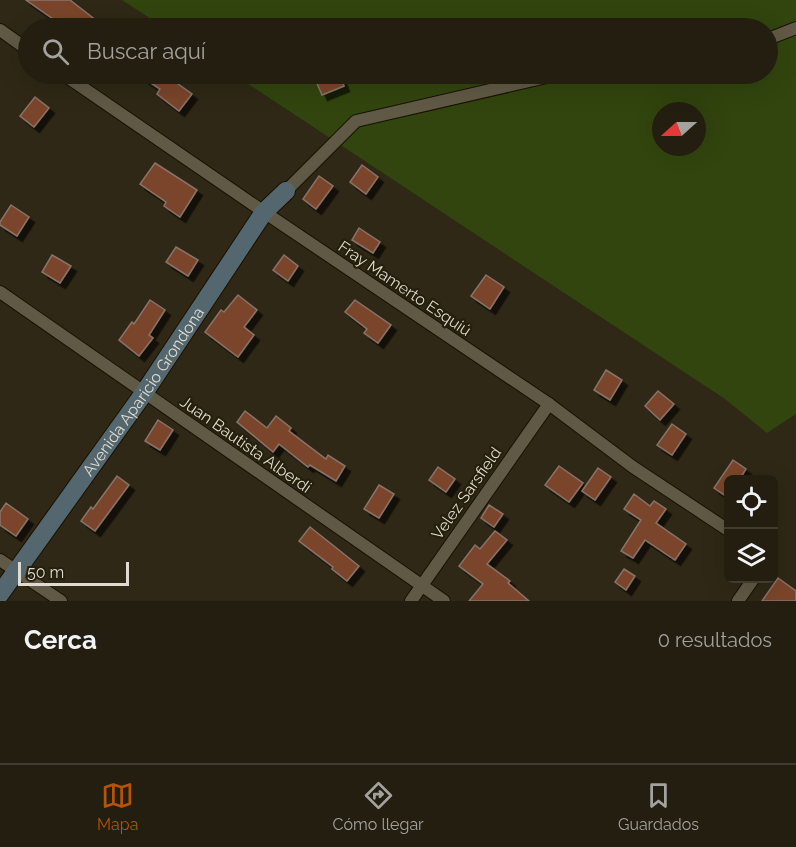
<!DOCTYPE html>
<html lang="es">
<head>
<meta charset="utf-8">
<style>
  :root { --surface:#231e10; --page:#2f2b1e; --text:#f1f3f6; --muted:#a3a29f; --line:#403c30; --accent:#b45309 }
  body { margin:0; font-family:Raleway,sans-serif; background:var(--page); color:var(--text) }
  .controls { position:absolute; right:18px; bottom:18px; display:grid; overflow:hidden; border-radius:9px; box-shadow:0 6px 24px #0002 }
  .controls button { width:54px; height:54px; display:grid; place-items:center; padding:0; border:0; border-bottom:2px solid var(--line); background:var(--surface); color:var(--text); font:30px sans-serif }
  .compass { position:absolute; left:652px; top:102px; width:54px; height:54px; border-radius:50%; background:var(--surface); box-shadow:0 6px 24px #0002; rotate:249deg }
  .scale { position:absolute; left:18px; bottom:15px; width:111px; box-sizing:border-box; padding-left:6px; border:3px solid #dfdbd0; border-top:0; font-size:16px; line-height:21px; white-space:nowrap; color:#dfdbd0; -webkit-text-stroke:4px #251f0c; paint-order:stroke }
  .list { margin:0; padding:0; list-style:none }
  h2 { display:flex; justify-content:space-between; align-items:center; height:78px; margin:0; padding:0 24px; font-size:26px }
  h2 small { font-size:20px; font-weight:400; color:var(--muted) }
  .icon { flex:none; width:33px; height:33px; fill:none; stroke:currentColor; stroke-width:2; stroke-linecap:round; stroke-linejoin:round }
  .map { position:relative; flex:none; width:796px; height:601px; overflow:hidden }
  .search { position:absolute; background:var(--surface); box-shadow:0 6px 24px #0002; left:18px; right:18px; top:18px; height:66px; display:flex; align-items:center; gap:15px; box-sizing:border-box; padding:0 21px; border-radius:33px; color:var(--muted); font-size:22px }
  .sheet { height:162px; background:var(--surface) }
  nav { display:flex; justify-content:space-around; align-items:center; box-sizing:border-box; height:84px; border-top:2px solid var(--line); background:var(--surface); font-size:16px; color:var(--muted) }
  nav a { display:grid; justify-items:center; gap:3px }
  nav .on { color:var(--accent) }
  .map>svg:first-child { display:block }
  .green { fill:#32450e; fill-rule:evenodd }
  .building { fill:#7a452c; stroke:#897369; stroke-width:1.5; filter:url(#shadow) }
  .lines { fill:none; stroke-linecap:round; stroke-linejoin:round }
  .street-casing { stroke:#171102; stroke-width:14 }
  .secondary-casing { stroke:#171102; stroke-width:20 }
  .street { stroke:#605945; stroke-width:12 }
  .secondary { stroke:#55676e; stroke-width:18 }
  .labels { text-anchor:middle; stroke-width:4.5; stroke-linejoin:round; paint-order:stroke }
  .street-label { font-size:16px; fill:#dfdbd0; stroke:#251f0c }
</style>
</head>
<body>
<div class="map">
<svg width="796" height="601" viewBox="0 0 796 601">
  <defs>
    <filter id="shadow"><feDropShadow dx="5.5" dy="5.5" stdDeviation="0" flood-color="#0009"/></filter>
  </defs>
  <rect width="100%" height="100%" fill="#2f2816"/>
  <path class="green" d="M122 0H796V414L767 433 725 399 233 74H768V28H165ZM661 111H697V147H661Z"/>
  <g class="building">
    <polygon points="26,0 70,0 106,28 66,28"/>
    <polygon points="137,74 164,74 192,94 179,111 157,94 160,89"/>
    <polygon points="313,74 339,74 344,86 322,95"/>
    <polygon points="35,97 49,108 34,127 20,116"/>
    <polygon points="155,163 197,190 180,217 164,206 166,202 140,184"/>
    <polygon points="362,165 378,177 366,194 350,182"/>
    <polygon points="319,176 333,186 316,209 303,199"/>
    <polygon points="11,205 29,217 17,236 0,225 0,222"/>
    <polygon points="359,228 380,242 373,253 352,240"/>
    <polygon points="176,247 198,260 188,276 166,262"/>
    <polygon points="52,255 71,266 60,283 42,272"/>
    <polygon points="284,255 298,266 288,281 273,270"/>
    <polygon points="486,275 504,287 490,309 471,296"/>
    <polygon points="238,295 257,310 244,327 254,335 238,357 205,332 221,310 224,312"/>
    <polygon points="150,300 165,310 149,335 153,338 139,356 119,340 132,322 134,324"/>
    <polygon points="355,300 391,325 378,343 364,333 367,329 345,312"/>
    <polygon points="606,370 622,380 610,400 594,390"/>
    <polygon points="658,391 674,404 660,420 645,406"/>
    <polygon points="245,411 267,428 276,416 291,428 289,431 326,459 328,455 345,466 336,481 310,465 308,467 279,444 273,452 237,422"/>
    <polygon points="158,420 173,430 160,450 145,441"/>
    <polygon points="672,424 686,434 672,455 657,445"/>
    <polygon points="733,460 746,469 739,480 729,480 729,498 714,488"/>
    <polygon points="559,466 583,483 569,502 545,485"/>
    <polygon points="438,467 455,479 446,492 429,480"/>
    <polygon points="598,468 611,477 595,500 582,491"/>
    <polygon points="117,476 129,485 95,531 81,521 91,507 93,509"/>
    <polygon points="379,485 394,494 379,518 364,509"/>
    <polygon points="634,494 650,506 654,501 666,509 656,523 686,544 675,560 645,540 633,558 621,551 641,520 624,509"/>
    <polygon points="6,503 28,519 16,536 0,525 0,512"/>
    <polygon points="489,505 503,514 494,527 481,518"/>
    <polygon points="310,527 359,566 347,581 332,569 333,567 299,541"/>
    <polygon points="495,531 507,540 487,564 510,581 508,583 529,601 469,601 483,584 459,566 475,545 480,549"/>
    <polygon points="624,569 635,576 626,590 615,582"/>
    <polygon points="778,578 796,591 796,601 762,601"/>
  </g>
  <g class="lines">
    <defs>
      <g id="street">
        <polyline points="0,30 28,50"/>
        <polyline points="768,39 796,28"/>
        <polyline points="63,74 264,212 549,404 633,467 728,530"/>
        <polyline points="286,191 356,121 551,76 570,74"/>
        <polyline points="0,292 444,601"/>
        <polyline points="0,560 61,601"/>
        <polyline points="411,601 549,404"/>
        <polyline points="738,601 754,578"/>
      </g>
      <g id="secondary">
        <path id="s1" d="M0 594 144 393 264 212 286 191"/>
      </g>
    </defs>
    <use href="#street" class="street-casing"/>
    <use href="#secondary" class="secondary-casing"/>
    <use href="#street" class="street"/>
    <use href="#secondary" class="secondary"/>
  </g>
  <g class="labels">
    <g class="street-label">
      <text transform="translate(405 288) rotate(34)" y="6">Fray Mamerto Esquiú</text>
      <text dy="6" stroke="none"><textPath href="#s1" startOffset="248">Avenida Aparicio Grondona</textPath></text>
      <text transform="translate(246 444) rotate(35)" y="6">Juan Bautista Alberdi</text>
      <text transform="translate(466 493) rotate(-55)" y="6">Velez Sarsfield</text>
    </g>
  </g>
</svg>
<div class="controls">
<button><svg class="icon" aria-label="locate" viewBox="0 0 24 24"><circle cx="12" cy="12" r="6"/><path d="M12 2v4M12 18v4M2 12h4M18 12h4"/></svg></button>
<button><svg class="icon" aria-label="layers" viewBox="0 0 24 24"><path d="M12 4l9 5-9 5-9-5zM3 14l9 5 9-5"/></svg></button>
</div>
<svg class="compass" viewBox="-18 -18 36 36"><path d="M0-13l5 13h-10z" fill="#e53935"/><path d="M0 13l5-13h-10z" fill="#a3a29f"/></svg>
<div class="scale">50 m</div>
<div class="search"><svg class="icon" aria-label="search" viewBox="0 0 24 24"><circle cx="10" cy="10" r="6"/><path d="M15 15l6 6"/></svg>Buscar aquí</div>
</div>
<section class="sheet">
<h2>Cerca<small>0 resultados</small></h2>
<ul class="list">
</ul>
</section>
<nav>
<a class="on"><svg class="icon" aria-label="map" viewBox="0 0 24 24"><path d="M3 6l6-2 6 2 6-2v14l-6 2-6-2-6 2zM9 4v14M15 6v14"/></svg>Mapa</a>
<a><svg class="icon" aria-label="directions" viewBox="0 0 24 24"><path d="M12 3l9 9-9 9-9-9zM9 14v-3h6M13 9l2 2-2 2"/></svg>Cómo llegar</a>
<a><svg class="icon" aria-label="saved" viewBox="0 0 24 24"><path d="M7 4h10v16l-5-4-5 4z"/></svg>Guardados</a>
</nav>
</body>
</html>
